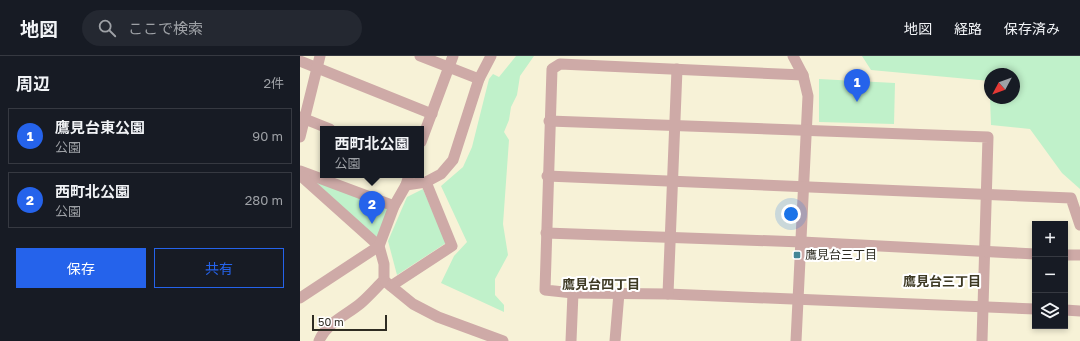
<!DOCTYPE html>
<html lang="ja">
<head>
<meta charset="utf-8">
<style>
  :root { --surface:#171b24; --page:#242831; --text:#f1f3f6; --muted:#9ea1a6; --line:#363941; --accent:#2563eb }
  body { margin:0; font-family:"Golos Text","Noto Sans JP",sans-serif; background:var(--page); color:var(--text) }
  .controls { position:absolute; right:12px; bottom:12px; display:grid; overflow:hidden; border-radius:0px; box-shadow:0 2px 6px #0003 }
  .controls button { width:36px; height:36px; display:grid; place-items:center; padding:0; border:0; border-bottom:1px solid var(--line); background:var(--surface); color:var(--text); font:20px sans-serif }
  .compass { position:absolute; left:684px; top:12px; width:36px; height:36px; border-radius:50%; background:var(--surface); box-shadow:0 2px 6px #0003; rotate:229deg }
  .scale { position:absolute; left:12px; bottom:10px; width:75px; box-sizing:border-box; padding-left:4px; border:2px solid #2e2c22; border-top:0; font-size:11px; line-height:14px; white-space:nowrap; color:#2e2c22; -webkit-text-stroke:3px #fff; paint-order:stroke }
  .you { position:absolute; left:491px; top:158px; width:14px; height:14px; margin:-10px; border:3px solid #fff; border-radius:50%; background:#1a73e8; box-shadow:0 0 0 6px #1a73e833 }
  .badge { display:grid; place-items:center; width:26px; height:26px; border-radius:50%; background:var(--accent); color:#fff; font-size:13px; font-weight:700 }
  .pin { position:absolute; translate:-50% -33px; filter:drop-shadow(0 1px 2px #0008) }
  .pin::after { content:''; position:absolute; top:21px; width:14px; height:12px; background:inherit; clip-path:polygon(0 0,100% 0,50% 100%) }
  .popup { position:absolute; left:20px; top:70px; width:104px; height:52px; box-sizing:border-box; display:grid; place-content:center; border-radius:0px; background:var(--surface); filter:drop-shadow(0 1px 3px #0005); font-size:13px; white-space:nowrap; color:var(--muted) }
  .popup b { font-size:15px; color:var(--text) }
  .popup::after { content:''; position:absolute; left:50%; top:100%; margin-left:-8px; border:8px solid transparent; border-top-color:var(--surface) }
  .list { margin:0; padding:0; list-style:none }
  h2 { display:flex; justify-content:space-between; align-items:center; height:52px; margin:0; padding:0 16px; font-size:17px }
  h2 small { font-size:13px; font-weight:400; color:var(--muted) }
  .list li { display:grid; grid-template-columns:26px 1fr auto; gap:12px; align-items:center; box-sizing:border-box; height:56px; margin:0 8px 8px; padding:0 8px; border:1px solid var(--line); border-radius:0px }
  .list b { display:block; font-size:15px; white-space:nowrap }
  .list p { margin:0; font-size:13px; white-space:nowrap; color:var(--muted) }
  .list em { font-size:13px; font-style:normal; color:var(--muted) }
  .actions { display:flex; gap:8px; padding:12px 16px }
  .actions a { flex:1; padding:9px 0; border:1px solid var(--accent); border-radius:0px; text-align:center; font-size:14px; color:var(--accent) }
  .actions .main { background:var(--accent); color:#fff }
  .icon { flex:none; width:22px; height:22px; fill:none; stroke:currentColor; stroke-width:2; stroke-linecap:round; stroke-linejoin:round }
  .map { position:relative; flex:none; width:780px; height:285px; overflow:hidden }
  header { display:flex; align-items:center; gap:24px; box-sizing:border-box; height:56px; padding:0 20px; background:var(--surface); border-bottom:1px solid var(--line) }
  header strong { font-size:19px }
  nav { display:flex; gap:22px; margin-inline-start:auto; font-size:14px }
  .search { width:280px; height:36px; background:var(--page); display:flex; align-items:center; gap:10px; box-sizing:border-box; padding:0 14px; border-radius:22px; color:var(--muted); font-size:15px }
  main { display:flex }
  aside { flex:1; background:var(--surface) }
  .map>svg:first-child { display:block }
  .green { fill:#c0f1ca }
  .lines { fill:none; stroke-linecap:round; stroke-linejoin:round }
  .minor { stroke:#ceaaa7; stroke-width:11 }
  .poi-dot { fill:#438696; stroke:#fff; stroke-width:1.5 }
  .labels { text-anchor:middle; stroke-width:4; stroke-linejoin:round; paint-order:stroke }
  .poi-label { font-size:12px; fill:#2e2c22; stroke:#fff; text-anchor:start }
  .neighbourhood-label { font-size:13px; font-weight:bold; fill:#3d3923; stroke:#fff }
</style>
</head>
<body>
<header>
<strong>地図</strong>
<div class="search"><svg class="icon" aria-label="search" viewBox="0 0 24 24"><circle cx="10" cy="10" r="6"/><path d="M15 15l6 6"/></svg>ここで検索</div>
<nav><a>地図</a><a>経路</a><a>保存済み</a></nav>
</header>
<main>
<aside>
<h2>周辺<small>2件</small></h2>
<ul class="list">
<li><span class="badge">1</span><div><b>鷹見台東公園</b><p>公園</p></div><em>90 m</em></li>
<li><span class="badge">2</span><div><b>西町北公園</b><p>公園</p></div><em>280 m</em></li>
</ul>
<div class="actions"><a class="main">保存</a><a>共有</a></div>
</aside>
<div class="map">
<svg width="780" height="285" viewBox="0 0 780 285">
  <rect width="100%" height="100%" fill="#f7f2d7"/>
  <g class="green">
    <polygon points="216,0 234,0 220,20 217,39 211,51 209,64 204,76 209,84 203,168 208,199 195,223 195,239 204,249 204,256 141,227 154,200 167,186 141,130 163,111 172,91 189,23 193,18 199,21"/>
    <polygon points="562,0 780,0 780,133 762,117 730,73 691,69 690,42 714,42 714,18 690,18 690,28 690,25 571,14"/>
    <polygon points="519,23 595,27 594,68 519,66"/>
    <polygon points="13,124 88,153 77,183"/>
    <polygon points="123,133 146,187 97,219 88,185 107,141"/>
  </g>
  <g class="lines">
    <g class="minor">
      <polyline points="120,0 179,23"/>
      <polyline points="493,0 503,19 508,40 496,285"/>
      <polyline points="0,5 132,58"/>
      <polyline points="503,19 260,8 252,13 245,234 273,237 368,238 735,253"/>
      <polyline points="0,61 30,73"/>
      <polyline points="249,65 688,81 682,285"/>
      <polyline points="0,81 20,0"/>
      <polyline points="121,86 153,0"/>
      <polyline points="0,115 94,150"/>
      <path d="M0 119 79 190 84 208V224C76 232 69 240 61 247 47 259 26 267 19 285"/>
      <polyline points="247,120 771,142 780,169"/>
      <polyline points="106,129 126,126 141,118 153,104 179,23 191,0"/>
      <polyline points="246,177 502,186 735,198"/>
      <polyline points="765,199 780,199"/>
      <polyline points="86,226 113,248 138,261 203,285"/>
      <polyline points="91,230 152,190 126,126"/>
      <polyline points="368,238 377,13"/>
      <polyline points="0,242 79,190 94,150 106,129 109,119"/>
      <polyline points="765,254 780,255"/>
      <polyline points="271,285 273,237"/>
      <polyline points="315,285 319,237"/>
    </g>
  </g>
  <rect class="poi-dot" x="493" y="195" width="8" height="8" rx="2"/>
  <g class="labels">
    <g class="poi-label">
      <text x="505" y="203">鷹見台三丁目</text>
    </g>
    <g class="neighbourhood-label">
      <text x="642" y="230">鷹見台三丁目</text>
      <text x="301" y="233">鷹見台四丁目</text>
    </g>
  </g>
</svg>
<div class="controls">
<button>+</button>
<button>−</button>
<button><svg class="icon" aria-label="layers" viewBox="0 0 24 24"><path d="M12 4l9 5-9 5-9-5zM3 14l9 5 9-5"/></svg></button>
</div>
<svg class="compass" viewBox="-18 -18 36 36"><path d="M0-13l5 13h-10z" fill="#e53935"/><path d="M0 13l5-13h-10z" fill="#9ea1a6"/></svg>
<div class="scale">50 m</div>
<div class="you"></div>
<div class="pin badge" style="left:557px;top:46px">1</div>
<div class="pin badge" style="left:72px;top:168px">2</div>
<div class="popup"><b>西町北公園</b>公園</div>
</div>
</main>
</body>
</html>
